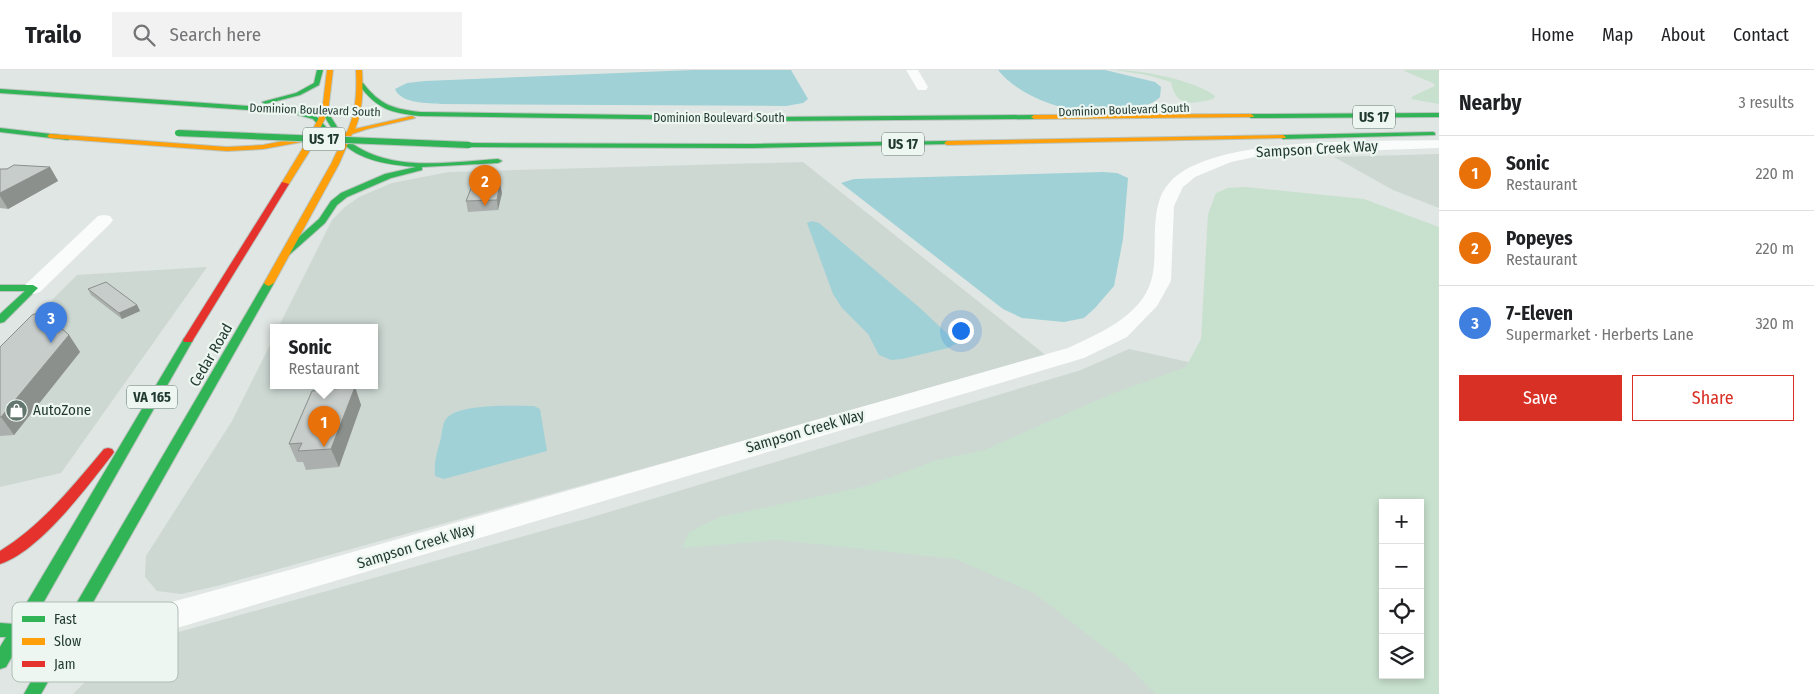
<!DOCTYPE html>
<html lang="en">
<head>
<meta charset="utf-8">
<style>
  :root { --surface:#fff; --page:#f2f2f2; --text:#202124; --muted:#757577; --line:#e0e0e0; --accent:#d93025 }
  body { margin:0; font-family:"Fira Sans Condensed",sans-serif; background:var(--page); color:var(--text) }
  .controls { position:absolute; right:15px; bottom:15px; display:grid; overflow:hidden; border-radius:0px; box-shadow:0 2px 8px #0003 }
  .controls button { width:45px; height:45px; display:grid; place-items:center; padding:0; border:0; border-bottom:1px solid var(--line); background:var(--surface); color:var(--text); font:25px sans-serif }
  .you { position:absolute; left:960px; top:260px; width:18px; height:18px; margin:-12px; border:4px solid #fff; border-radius:50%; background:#1a73e8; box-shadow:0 0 0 8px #1a73e833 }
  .badge { display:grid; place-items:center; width:32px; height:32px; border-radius:50%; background:var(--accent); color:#fff; font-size:16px; font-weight:700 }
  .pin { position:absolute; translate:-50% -41px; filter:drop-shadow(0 1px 2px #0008) }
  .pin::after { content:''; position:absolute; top:26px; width:18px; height:15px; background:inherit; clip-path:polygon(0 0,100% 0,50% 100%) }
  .popup { position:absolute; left:270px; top:254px; width:108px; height:65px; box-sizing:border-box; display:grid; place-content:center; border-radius:0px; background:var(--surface); filter:drop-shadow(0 1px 4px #0005); font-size:16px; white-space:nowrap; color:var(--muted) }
  .popup b { font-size:19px; color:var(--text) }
  .popup::after { content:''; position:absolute; left:50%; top:100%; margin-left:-10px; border:10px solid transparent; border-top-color:var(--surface) }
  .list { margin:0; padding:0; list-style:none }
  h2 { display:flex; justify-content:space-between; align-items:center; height:65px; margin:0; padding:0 20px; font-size:21px }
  h2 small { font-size:16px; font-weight:400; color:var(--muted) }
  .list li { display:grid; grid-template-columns:32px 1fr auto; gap:15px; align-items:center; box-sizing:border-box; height:75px; padding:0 20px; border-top:1px solid var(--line) }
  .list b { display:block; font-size:19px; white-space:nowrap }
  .list p { margin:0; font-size:16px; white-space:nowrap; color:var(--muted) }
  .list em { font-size:16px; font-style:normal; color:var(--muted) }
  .actions { display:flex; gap:10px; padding:15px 20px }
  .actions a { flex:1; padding:11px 0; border:1px solid var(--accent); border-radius:0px; text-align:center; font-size:18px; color:var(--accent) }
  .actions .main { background:var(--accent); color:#fff }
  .icon { flex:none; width:28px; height:28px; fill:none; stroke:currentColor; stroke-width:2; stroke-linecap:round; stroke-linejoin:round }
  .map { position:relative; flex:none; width:1439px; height:624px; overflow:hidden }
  header { display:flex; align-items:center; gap:30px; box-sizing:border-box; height:70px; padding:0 25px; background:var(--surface); border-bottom:1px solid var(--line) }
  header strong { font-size:24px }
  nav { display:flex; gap:28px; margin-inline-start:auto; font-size:18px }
  .search { width:350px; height:45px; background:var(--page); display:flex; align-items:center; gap:12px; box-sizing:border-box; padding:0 18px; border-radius:0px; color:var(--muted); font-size:19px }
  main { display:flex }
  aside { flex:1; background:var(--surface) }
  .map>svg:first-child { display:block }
  .built { fill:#cdd8d3; fill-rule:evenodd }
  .green { fill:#c8e0ce; fill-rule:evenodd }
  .water { fill:#9fd1d6 }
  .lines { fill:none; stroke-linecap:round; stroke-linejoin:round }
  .fast-casing { stroke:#b9c3be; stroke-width:2 }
  .slow-casing { stroke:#b9c3be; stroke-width:2 }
  .jam-casing { stroke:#b9c3be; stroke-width:2 }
  .street { fill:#fafbfb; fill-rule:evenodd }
  .fast { fill:#30b455; fill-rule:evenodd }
  .slow { fill:#ff9f0a; fill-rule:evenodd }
  .jam { fill:#e5322d; fill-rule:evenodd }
  .fast-bridge-casing { stroke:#bac3c0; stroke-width:8; stroke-linecap:butt }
  .fast-bridge { stroke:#30b455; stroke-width:6 }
  .wall { fill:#abb0ae }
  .shaded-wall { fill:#8b908d }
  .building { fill:#c7cdca; stroke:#8b908d }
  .labels { text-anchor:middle; stroke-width:4.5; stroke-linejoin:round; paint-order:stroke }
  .far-street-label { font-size:12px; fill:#1f3830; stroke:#edf6f1 }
  .shield { fill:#edf6f1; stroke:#5d716a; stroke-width:1 }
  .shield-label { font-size:14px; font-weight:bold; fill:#1f3830 }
  .street-label { font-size:15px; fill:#1f3830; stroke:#edf6f1 }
  .poi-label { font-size:15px; fill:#1f3830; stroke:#edf6f1; text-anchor:start }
  .key { fill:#edf6f1; stroke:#afbdb7; stroke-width:1 }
  .key-label { font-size:14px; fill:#1f3830 }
</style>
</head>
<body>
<header>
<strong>Trailo</strong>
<div class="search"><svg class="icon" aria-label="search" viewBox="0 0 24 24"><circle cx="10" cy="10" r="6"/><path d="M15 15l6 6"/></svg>Search here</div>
<nav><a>Home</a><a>Map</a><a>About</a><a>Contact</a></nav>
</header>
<main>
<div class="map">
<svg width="1439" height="624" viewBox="0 0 1439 624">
  <rect width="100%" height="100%" fill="#e0e6e3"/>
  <g class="built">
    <polygon points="1439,84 1439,138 1393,120 1334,87"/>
    <polygon points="803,92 1048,287 217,516 181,524 157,521 145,507 146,486 232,351 274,267 274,316 374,316 374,258 278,258 332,150 345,137 359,127 392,113 449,102"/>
    <polygon points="207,197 61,403 0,417 0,282 77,205"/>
    <path d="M1129 279 1289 314 1439 365V624H73L92 605 127 582 161 567 589 448 1081 300ZM1383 433H1420V605H1383Z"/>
  </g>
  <g class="green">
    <path d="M1115 0C1141 0 1195 10 1215 26L1213 29C1192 34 1176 38 1171 12L1147 5Z"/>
    <polygon points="1406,0 1439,0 1439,34 1411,29 1413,26 1435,16 1433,13 1404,1"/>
    <path d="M1246 117 1364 129 1439 157V624H1155L1128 596 1034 523 955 489 778 470 682 478 689 462 720 447 867 416 937 390 984 380 1111 324 1186 297 1201 269 1208 144 1216 123 1228 118ZM1383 433H1420V605H1383Z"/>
  </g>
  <g class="water">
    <path d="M693 0H791L808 29 803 33 786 36 442 34C428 33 401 34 395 19L407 13 425 11Z"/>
    <path d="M998 0H1105L1155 12 1161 17 1160 27C1150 38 1132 37 1117 37 1101 38 1083 40 1067 38 1043 34 1013 19 998 0Z"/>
    <polygon points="1103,102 1117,103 1128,108 1123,169 1114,216 1095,238 1084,248 1064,252 1022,248 1003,239 841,113 854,109"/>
    <polygon points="812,151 819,153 920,238 957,273 948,278 902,289 891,290 879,285 868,264 842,238 833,224 807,153"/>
    <path d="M534 336 540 339 547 381 444 409 435 406C434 394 436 384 440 372 442 365 442 354 446 349 458 333 515 336 534 336Z"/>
  </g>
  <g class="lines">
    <defs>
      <g id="fast">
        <polygon points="317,0 323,0 319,15 300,25 265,34 262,32 296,23 314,13"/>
        <path d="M359 13H363C380 35 393 39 420 42L776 47 1034 45 1037 47 1034 49 776 51 420 46C391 43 377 39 359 15Z"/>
        <polygon points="0,19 291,39 317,47 335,67 330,68 313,49 291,43 0,23"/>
        <path d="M323 41H327C334 51 340 64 350 72 392 103 450 92 498 89L502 91 498 93 422 97V100L391 108 347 127 337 135 325 153 289 185H283V181L319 149 331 131 341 123 385 104 416 97C391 95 359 91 342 72 334 63 328 52 322 42Z"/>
        <polygon points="1439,43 1439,47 1251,48 1248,46 1251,44"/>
        <polygon points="0,58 68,66 71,68 68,70 0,62"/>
        <polygon points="1433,62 1435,63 1435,65 1283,69 1280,67 1283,65"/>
        <polygon points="947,71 950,73 949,74 752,78 469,77 466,75 469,73 752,74"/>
        <polygon points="269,210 274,213 41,624 24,624 54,571 22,569 6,597 0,599 0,577 6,567 0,567 0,553 14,554 183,270 184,268 192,268 193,270 30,556 62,558 264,213"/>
        <polygon points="0,215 33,215 38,218 4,252 0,253 0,244 25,221 0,221"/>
      </g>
      <g id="slow">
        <polygon points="327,0 333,0 328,42 309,82 289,114 285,116 281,114 307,71 263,79 227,81 50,68 47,66 50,64 227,77 263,75 309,66 322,42"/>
        <path d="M356 0H362C363 20 363 40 355 59L412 46 415 48 367 59 352 64 339 94 274 213 269 216 266 215 264 213 331 94 344 67 326 74 323 72 347 62C356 42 357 22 356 0Z"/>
        <polygon points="1251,44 1254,46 1253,47 1034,49 1031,47 1034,45"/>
        <polygon points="1283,65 1286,67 1285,68 947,75 944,73 947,71"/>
      </g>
      <g id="jam">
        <polygon points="282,112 289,114 193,270 192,272 184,272 183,270"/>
        <path d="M108 378 112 379 114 382 112 385C87 417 40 481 0 494V481C42 455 72 417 104 379Z"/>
      </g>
    </defs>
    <use href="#fast" class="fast-casing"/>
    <use href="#slow" class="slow-casing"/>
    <use href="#jam" class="jam-casing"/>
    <g class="street">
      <polygon points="906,0 918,0 928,17 926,20 918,20"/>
      <path d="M1439 70V78L1269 84 1231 92 1195 107 1183 117 1174 136 1171 211 1157 236 1127 267 1084 288 157 564 65 579 53 575 48 565 53 555 65 551 157 536 293 499 1068 278C1098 264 1141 246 1151 211 1156 195 1154 174 1155 158 1156 141 1158 125 1170 112 1212 65 1377 72 1439 70Z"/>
      <polygon points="104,145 110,146 113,150 110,154 40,222 33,224 26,222 23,218 26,214 98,146"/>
    </g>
    <use href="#fast" class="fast"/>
    <use href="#slow" class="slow"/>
    <use href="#jam" class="jam"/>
    <defs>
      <polyline id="fast-bridge" points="178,63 469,75"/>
    </defs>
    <use href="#fast-bridge" class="fast-bridge-casing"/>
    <use href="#fast-bridge" class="fast-bridge"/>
  </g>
  <g class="wall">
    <polygon points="50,97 58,111 8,139 0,138 0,99"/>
    <polygon points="502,123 498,140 468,142 466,131"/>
    <polygon points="88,219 137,235 140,241 122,249 91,225"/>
    <polygon points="69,265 80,282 14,365 0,366 0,277"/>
    <polygon points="355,317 361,335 339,397 306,400 303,392 297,392 289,374"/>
  </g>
  <g class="shaded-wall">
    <polygon points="50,97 58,111 8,139 0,126 0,123"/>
    <polygon points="500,113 502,123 498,140 497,130"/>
    <polygon points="137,235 140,241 122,249 119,243"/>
    <polygon points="69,265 80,282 14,365 1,347"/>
    <polygon points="355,317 361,335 339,397 331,379"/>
  </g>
  <g class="building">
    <polygon points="14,95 50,97 0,123 0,99 7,99"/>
    <polygon points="500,113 497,130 466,131 472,116"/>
    <polygon points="106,212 137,235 119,243 88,219"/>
    <polygon points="42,241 69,265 1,347 0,347 0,277 32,245"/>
    <polygon points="355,317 331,379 298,381 302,373 289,374 312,321"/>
  </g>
  <defs>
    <symbol id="shop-disc" viewBox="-11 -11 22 22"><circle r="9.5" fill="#63756f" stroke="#edf6f1"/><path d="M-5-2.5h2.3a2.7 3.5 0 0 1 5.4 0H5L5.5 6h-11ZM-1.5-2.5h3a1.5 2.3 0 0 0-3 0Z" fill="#fff"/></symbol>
  </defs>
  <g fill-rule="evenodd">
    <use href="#shop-disc" x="4" y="328" width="25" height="25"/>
  </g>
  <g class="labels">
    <g class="far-street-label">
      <text transform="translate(315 40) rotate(2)" y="4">Dominion Boulevard South</text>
      <text transform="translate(1124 40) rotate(-2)" y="4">Dominion Boulevard South</text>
      <text x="719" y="52">Dominion Boulevard South</text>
    </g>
    <g class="shield">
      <rect x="1353" y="35.5" width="42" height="23" rx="4"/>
      <rect x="303" y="57.5" width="42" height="23" rx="4"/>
      <rect x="882" y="62.5" width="42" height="23" rx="4"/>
      <rect x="127" y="315.5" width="50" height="23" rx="4"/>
    </g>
    <g class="shield-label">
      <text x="1374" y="52">US 17</text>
      <text x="324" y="74">US 17</text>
      <text x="903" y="79">US 17</text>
      <text x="152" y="332">VA 165</text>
    </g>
    <g class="street-label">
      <text transform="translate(1317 79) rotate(-3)" y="5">Sampson Creek Way</text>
      <text transform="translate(211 285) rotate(-60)" y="5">Cedar Road</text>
      <text transform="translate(805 361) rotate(-16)" y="5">Sampson Creek Way</text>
      <text transform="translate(416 476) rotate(-17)" y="5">Sampson Creek Way</text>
    </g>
    <g class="poi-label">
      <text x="33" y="345">AutoZone</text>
    </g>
  </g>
  <rect x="12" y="532" width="166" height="80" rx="8" class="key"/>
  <rect x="22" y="546" width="23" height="6" fill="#30b455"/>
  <rect x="22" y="568" width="23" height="7" fill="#ff9f0a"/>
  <rect x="22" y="591" width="23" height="6" fill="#e5322d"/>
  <g class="key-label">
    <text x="54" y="554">Fast</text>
    <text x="54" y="576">Slow</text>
    <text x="54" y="599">Jam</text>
  </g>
</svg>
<div class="controls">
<button>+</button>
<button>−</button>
<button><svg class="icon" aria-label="locate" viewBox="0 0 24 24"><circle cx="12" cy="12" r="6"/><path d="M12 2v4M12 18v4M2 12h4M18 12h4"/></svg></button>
<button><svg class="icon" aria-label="layers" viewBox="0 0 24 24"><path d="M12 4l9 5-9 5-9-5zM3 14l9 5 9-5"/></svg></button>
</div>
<div class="you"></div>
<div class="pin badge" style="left:324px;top:377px;background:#e8710a">1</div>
<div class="popup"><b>Sonic</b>Restaurant</div>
<div class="pin badge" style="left:485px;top:136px;background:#e8710a">2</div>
<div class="pin badge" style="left:51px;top:273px;background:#3f7fe0">3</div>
</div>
<aside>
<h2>Nearby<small>3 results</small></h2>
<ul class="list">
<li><span class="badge" style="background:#e8710a">1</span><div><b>Sonic</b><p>Restaurant</p></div><em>220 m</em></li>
<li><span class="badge" style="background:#e8710a">2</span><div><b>Popeyes</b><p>Restaurant</p></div><em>220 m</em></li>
<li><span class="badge" style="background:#3f7fe0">3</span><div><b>7-Eleven</b><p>Supermarket · Herberts Lane</p></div><em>320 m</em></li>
</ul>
<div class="actions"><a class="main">Save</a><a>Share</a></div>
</aside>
</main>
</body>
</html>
